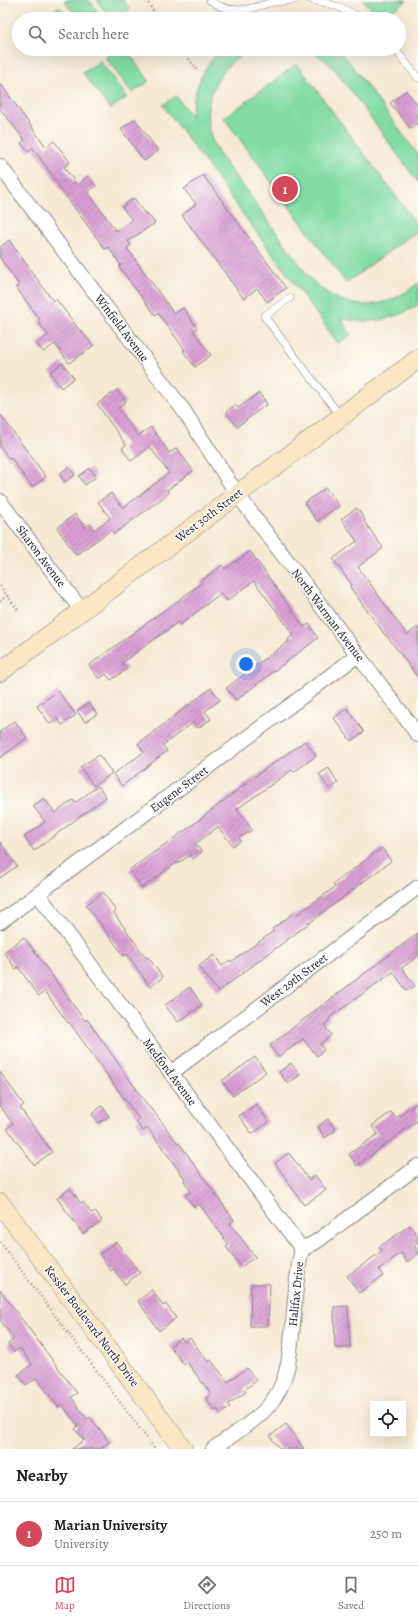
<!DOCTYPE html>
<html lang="en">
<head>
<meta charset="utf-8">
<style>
  :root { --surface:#fff; --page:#f2f2f2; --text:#202124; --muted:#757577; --line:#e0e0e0; --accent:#d1495b }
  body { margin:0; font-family:Alegreya,serif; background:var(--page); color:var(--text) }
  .controls { position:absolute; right:12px; bottom:12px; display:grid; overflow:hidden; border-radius:0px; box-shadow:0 4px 16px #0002 }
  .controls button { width:36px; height:36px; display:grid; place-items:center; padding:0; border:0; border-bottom:1px solid var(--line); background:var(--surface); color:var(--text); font:20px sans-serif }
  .you { position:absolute; left:246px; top:664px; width:14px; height:14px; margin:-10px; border:3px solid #fff; border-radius:50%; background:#1a73e8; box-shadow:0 0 0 6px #1a73e833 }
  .badge { display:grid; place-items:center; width:26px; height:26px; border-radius:50%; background:var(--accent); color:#fff; font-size:13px; font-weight:700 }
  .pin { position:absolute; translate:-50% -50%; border:2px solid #fff; box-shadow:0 1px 4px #0006 }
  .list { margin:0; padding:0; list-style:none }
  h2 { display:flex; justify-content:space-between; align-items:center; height:52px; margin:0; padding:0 16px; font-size:17px }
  h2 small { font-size:13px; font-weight:400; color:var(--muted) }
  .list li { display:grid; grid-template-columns:26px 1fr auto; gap:12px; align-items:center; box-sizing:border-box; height:64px; padding:0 16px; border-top:1px solid var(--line) }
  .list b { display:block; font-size:15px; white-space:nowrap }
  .list p { margin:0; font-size:13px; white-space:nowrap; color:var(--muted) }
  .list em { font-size:13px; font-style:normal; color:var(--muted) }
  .icon { flex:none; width:22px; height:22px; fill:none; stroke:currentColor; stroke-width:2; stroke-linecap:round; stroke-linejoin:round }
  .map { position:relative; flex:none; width:418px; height:1449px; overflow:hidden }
  .search { position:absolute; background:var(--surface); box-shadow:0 4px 16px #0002; left:12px; right:12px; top:12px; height:44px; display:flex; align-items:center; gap:10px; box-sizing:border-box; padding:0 14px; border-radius:22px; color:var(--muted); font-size:15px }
  .sheet { height:116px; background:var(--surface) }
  nav { display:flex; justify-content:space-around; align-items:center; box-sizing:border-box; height:56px; border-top:1px solid var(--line); background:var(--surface); font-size:11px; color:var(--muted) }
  nav a { display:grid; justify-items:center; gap:2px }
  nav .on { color:var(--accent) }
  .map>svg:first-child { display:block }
  .park { fill:#81dca2; stroke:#527f6e }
  .building { fill:url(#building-hatch) }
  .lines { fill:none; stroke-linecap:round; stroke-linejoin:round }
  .service-casing { stroke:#8c8687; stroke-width:8 }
  .minor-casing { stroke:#8c8687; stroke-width:16 }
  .secondary-casing { stroke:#8c8687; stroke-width:20 }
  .path { stroke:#8c8687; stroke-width:2.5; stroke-dasharray:1 3; stroke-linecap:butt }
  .service { stroke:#fff; stroke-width:7 }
  .minor { stroke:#fff; stroke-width:14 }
  .secondary { stroke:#fbe6c4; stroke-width:19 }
  .labels { text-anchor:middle; stroke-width:3; stroke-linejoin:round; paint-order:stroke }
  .street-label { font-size:12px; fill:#22223b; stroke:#fdfcf7 }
</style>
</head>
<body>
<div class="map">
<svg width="418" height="1449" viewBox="0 0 418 1449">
  <defs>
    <pattern id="building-hatch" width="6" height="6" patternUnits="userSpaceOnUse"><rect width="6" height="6" fill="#d99ed4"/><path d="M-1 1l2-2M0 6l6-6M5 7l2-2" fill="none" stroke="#b080ad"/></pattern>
  </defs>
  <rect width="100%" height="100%" fill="#fdfcf7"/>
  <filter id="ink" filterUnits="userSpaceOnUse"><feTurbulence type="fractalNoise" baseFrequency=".025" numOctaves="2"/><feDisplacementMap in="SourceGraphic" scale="8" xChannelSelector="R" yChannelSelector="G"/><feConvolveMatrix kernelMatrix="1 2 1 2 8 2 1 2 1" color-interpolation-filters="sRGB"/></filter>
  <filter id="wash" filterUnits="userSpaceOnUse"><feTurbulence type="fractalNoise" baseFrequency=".012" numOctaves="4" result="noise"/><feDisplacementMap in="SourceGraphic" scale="16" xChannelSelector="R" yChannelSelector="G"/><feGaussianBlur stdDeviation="0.9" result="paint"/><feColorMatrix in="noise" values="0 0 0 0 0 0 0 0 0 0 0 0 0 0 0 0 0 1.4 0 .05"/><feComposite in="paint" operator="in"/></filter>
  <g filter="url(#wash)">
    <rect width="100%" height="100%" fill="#f6e9d3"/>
    <g class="park">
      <polygon points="67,0 89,0 103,19 77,19 65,1"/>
      <polygon points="97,0 123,0 130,9 117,19 111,19"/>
      <polygon points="363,0 407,0 381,19"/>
      <polygon points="59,6 69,19 43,19 42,18"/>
      <polygon points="116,49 126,49 149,81 132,93 105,57"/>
      <path d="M222 49H252C219 63 199 102 211 137 218 157 233 173 246 190 267 219 287 247 308 276 340 312 382 314 418 283V305C393 320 369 325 340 318L351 334 338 343 163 105 176 96 191 116C194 90 202 67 222 49Z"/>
      <polygon points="308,49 337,49 350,63 418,155 418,182 337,72 329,63"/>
      <polygon points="100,61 127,97 110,109 83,73"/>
      <polygon points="297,64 418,226 418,230 346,283 224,118"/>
    </g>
    <g id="blocks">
      <g class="building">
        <polygon points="0,83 46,147 54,141 70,162 64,167 77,185 88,176 96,186 88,192 116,231 132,220 122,207 134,198 145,214 147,213 155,223 128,241 131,245 127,248 174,314 183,308 197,328 193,331 211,355 195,367 183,351 185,350 158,313 155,315 119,267 121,265 108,247 105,249 58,186 59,185 33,148 28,152 21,143 25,140 0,109"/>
        <polygon points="406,91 418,105 418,123 411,129 390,103"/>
        <polygon points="135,119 158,151 144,161 121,129"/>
        <polygon points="203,175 286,288 267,302 257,288 244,299 182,215 196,204 184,189"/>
        <polygon points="9,240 53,301 56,299 80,331 81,330 93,346 69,363 55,344 43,352 37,344 48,335 38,322 40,320 16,287 19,285 0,258 0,247"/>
        <polygon points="62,363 74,378 61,388 50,372"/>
        <polygon points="117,390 126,402 118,408 138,436 151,427 169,453 177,448 193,471 167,490 169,493 141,514 114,534 111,530 76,555 57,528 75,514 85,528 89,524 94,530 110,518 98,502 111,493 123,508 169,473 150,447 131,461 122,448 126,445 97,404"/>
        <polygon points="259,393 267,404 237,427 226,412 235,405 238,408"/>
        <polygon points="0,414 46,477 32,487 11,458 9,459 0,446"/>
        <polygon points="69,467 75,475 65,482 59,474"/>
        <polygon points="90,468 96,477 85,485 79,476"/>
        <polygon points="326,488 339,506 317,521 304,503"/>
        <polygon points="357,508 365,520 364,521 383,548 358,567 407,635 418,627 418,677 386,635 385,635 350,587 352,585 333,559 357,541 341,519"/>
        <polygon points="250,551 304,627 309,624 318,638 236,700 226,688 289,641 288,639 294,635 254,581 227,601 221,593 180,625 178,622 122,663 127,669 111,680 106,674 99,679 89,665 202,583 201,581 222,565 225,569"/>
        <polygon points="211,688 220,700 205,711 211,719 198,728 194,722 163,745 167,751 122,786 113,774 144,752 138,744"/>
        <polygon points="58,691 76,715 62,725 57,718 50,724 37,706"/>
        <polygon points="89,703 97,714 85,722 77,711"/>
        <polygon points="347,708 364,732 351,741 334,718"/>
        <polygon points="15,721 27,738 0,758 0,731"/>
        <polygon points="305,741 316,756 294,772 292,770 237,809 252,830 239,838 241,841 233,846 218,827 195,844 202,852 193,859 190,855 177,864 176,863 142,888 129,870 194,824 250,780"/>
        <polygon points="99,755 112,773 94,786 80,767"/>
        <polygon points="329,768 338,783 329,789 319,774"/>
        <polygon points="98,786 106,797 34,851 24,837 45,822 33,806 44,798 55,813 73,800 75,803"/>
        <polygon points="0,842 17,866 0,878"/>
        <polygon points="382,848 391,861 218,992 199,966 214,955 222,966 230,960 231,962 274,931 272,929 294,913 296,915 335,887 333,884"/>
        <polygon points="103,892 116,911 114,913 146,958 148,957 163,977 150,987 127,954 124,956 86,905"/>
        <polygon points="418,933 418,956 402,968 415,986 407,991 393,972 329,1018 330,1020 324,1025 331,1035 320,1044 324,1050 317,1056 303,1039 278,1057 270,1045"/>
        <polygon points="24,937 85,1021 87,1019 151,1110 152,1109 178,1144 179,1143 234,1220 230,1223 255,1257 241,1267 226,1247 229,1245 199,1204 194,1207 185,1195 191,1191 184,1181 185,1179 148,1128 143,1131 136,1121 139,1119 69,1022 68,1023 45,991 39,996 18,967 16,969 4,952"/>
        <polygon points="190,987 202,1005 178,1022 165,1005"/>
        <polygon points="255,1057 266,1072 233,1096 222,1081"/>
        <polygon points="291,1063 300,1075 288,1084 279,1072"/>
        <polygon points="0,1072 24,1105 20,1108 52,1152 34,1165 7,1128 13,1124 0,1106"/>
        <polygon points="418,1102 418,1120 357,1166 349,1154 378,1134 372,1126 391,1112 396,1118"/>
        <polygon points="256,1104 269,1122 252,1134 239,1116"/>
        <polygon points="102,1106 109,1116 99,1123 92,1114"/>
        <polygon points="328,1119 336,1130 325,1138 318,1127"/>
        <polygon points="289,1153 309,1180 315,1175 326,1190 304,1205 275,1163"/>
        <polygon points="70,1188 81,1203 83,1202 91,1213 95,1211 102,1221 83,1234 57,1198"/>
        <polygon points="410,1225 418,1236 418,1242 414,1245 418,1251 418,1254 407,1262 401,1253 379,1269 383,1276 359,1293 347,1276 382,1251 379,1247"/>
        <polygon points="116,1242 140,1273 125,1284 113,1269 111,1271 99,1254"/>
        <polygon points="251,1284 270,1284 268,1326 250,1326"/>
        <polygon points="0,1290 77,1393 71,1397 87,1419 90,1417 109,1442 100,1449 72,1449 84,1440 75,1429 78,1426 62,1405 58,1407 37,1378 26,1385 18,1375 32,1364 20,1348 14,1352 8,1344 14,1339 0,1320"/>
        <polygon points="152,1290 163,1306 166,1304 176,1318 159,1331 138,1301"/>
        <polygon points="348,1306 350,1348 335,1348 334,1307"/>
        <polygon points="181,1338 185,1342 190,1338 208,1362 211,1360 228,1382 247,1368 256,1381 244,1390 246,1392 228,1404 230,1407 221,1414 217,1409 215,1411 206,1398 211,1394 187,1362 184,1365 170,1346"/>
        <polygon points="286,1424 304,1449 280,1449 270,1436"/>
      </g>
    </g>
  </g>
  <g filter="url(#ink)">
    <use href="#blocks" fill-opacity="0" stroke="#8c8687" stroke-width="1"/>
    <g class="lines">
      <defs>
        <g id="service">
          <path d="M210 0C229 17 256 8 278 0"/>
          <path d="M312 0C332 3 345 9 363 19"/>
          <polyline points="274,2 294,0"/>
          <polyline points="395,49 418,78"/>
          <polyline points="290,298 264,316 341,417"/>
        </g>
        <g id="minor">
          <polyline points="0,166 184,411 237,494 418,735"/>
          <polyline points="0,501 82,611"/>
          <polyline points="38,894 302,1249"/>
          <polyline points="0,922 358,655"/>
          <polyline points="171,1073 418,887"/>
          <path d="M213 1449C230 1436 257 1421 270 1404 289 1381 290 1353 293 1324 295 1299 296 1273 302 1249L316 1242 418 1166"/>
        </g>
        <g id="secondary">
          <polyline points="0,672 418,359"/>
          <polyline points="0,1203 183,1449"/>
        </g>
      </defs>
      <use href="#service" class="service-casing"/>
      <use href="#minor" class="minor-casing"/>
      <use href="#secondary" class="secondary-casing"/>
      <g class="path">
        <polyline points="146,0 159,19"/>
        <polyline points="182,49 197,70"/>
        <polyline points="0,586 18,610"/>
        <polyline points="0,601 7,596"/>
        <polyline points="0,1242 155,1449"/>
      </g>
      <use href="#service" class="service"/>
      <use href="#minor" class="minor"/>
      <use href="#secondary" class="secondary"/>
    </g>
  </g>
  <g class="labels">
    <g class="street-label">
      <text transform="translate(122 328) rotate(53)" y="4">Winfield Avenue</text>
      <text transform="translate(209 515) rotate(-37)" y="4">West 30th Street</text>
      <text transform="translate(41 556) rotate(53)" y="4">Sharon Avenue</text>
      <text transform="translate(328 615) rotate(53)" y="4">North Warman Avenue</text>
      <text transform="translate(179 789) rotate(-37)" y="4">Eugene Street</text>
      <text transform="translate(294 980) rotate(-37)" y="4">West 29th Street</text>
      <text transform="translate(170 1072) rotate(53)" y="4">Medford Avenue</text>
      <text transform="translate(296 1294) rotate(-84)" y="4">Halifax Drive</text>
      <text transform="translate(92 1326) rotate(53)" y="4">Kessler Boulevard North Drive</text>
    </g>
  </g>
</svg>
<div class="controls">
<button><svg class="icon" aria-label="locate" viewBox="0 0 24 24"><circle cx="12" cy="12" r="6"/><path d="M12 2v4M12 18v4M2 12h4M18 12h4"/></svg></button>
</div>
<div class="you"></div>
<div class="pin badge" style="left:285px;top:189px">1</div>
<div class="search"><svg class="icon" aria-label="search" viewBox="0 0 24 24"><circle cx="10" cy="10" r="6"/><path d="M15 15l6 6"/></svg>Search here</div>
</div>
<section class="sheet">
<h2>Nearby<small></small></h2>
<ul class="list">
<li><span class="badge">1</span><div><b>Marian University</b><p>University</p></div><em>250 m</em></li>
</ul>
</section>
<nav>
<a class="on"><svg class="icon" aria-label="map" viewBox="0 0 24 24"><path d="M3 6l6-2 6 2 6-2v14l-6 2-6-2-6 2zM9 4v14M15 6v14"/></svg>Map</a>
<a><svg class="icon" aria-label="directions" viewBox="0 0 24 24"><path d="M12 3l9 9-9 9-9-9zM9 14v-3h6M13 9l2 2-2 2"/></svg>Directions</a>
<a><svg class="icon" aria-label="saved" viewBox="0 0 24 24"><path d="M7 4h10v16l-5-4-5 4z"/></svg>Saved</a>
</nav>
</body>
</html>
